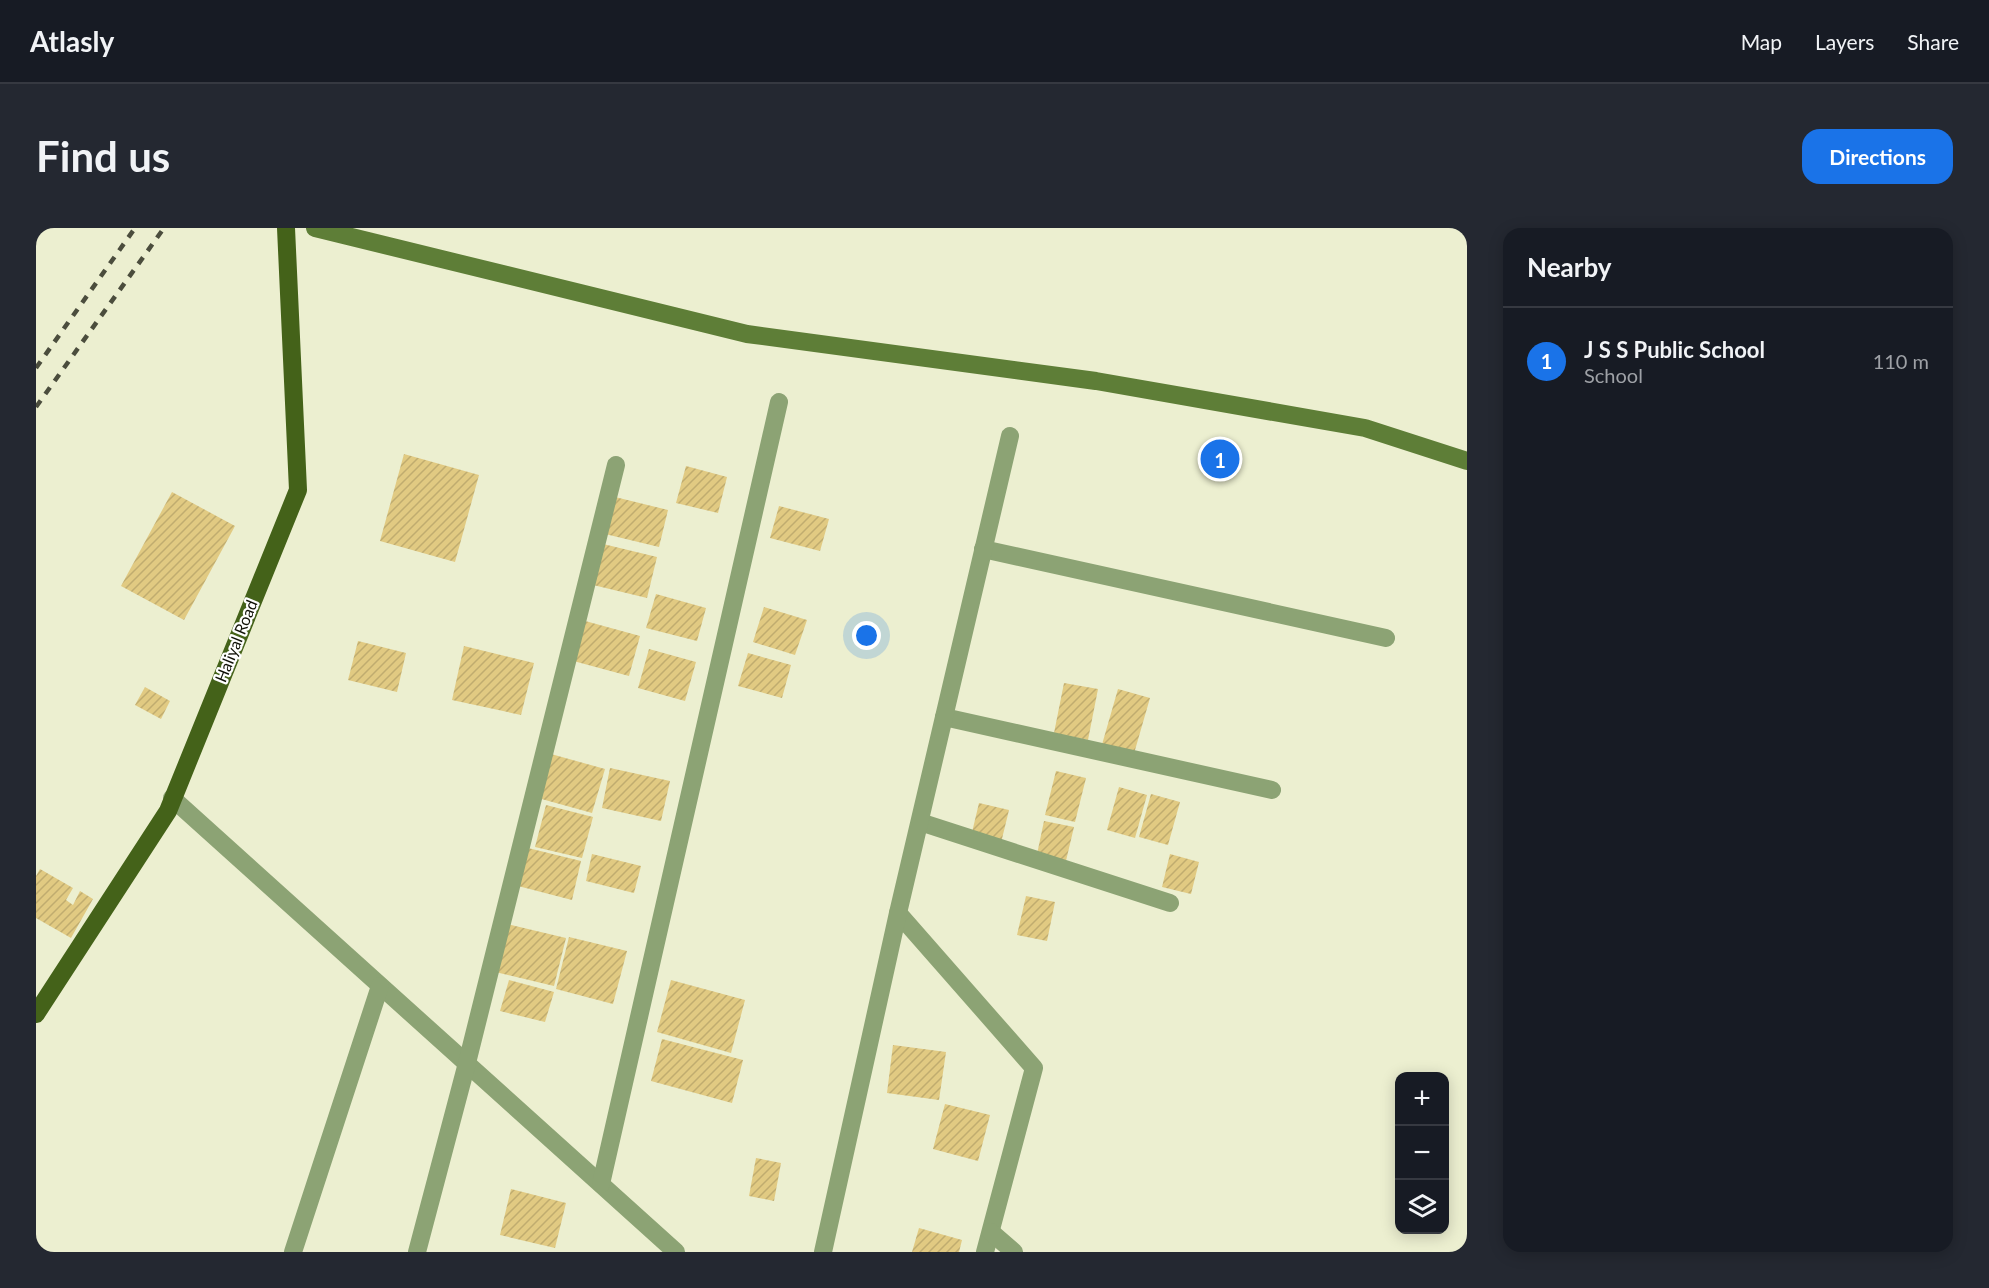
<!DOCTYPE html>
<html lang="en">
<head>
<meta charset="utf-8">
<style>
  :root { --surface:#171b24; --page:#242831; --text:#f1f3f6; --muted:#9ea1a6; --line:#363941; --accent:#1a73e8 }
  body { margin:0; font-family:Lato,sans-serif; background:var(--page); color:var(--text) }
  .controls { position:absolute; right:18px; bottom:18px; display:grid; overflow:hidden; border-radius:12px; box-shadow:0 3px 15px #0003 }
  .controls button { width:54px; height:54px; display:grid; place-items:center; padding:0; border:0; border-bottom:2px solid var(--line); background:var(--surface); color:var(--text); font:30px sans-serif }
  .you { position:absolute; left:831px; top:408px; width:21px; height:21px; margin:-15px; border:4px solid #fff; border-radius:50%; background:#1a73e8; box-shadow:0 0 0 9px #1a73e833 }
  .badge { display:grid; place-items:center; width:39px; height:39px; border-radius:50%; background:var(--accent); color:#fff; font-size:20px; font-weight:700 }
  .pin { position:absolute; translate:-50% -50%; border:3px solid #fff; box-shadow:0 2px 6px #0006 }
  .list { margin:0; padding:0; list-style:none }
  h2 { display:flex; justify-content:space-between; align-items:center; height:78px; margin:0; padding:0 24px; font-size:26px }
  h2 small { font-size:20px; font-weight:400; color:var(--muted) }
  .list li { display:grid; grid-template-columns:39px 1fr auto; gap:18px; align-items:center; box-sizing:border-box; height:108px; padding:0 24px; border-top:2px solid var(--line) }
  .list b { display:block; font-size:22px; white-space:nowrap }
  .list p { margin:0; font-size:20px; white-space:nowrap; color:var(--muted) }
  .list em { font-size:20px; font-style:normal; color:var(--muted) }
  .icon { flex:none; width:33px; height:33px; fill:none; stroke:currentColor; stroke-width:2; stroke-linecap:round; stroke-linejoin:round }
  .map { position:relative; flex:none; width:1431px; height:1024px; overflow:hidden; border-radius:18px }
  header { display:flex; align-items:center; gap:36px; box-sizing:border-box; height:84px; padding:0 30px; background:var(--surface); border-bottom:2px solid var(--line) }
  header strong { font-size:28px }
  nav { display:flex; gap:33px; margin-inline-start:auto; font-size:21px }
  .intro { display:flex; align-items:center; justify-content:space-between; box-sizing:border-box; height:144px; padding:0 36px }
  h1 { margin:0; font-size:42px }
  .button { padding:15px 27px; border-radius:18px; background:var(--accent); color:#fff; font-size:21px; font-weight:700 }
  main { display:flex; gap:36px; padding:0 36px }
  aside { flex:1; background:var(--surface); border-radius:18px; box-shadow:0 3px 15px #0003 }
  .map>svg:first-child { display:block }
  .building { fill:url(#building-hatch) }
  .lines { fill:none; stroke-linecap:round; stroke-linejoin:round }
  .street { stroke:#8ca374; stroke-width:18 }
  .secondary { stroke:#5e7e37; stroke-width:18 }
  .primary { stroke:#446219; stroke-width:18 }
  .rail { stroke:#4b4d3d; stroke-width:4.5; stroke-dasharray:8 8; stroke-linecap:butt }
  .labels { text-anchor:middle; stroke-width:4.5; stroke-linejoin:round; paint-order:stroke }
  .street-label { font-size:16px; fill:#0f1006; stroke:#fff }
</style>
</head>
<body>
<header>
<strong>Atlasly</strong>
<nav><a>Map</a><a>Layers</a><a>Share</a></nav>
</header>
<div class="intro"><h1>Find us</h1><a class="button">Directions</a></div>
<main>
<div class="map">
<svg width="1431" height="1024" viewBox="0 0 1431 1024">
  <defs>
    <pattern id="building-hatch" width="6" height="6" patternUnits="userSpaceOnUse" patternTransform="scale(1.5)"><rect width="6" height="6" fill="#e1ca82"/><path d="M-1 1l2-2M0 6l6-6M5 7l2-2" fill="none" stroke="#c0ac6f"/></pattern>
  </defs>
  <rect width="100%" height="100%" fill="#ecefd0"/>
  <g class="building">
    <polygon points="368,226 443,247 419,334 344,313"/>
    <polygon points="650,238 691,249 682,285 640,275"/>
    <polygon points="136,264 199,298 148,392 85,358"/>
    <polygon points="575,268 632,282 623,319 565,305"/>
    <polygon points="743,278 793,291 784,323 734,310"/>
    <polygon points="563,315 621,329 611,370 553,356"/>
    <polygon points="620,366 670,380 661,413 610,400"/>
    <polygon points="728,379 771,392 759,427 717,414"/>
    <polygon points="542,391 604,408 593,448 530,431"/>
    <polygon points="322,413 370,425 361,464 312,452"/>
    <polygon points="428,418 498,435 485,487 416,472"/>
    <polygon points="613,421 660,434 649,473 602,460"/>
    <polygon points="712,425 755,437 746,470 702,458"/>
    <polygon points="1028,455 1062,461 1052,512 1018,505"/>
    <polygon points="109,459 134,473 125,491 99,477"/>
    <polygon points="1082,461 1114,470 1097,529 1065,520"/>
    <polygon points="515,526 569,541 556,585 502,570"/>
    <polygon points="574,540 634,553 625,593 566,580"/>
    <polygon points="1020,543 1050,550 1039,594 1009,587"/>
    <polygon points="1083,559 1111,567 1099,610 1071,602"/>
    <polygon points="1115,566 1144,574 1132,617 1103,609"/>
    <polygon points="943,575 973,582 963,623 933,617"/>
    <polygon points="510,577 557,589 546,630 499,619"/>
    <polygon points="1008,593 1038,599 1029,637 1000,631"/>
    <polygon points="492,620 545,633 536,672 482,658"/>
    <polygon points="556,626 605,638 598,665 550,653"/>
    <polygon points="1134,626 1163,634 1155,666 1126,659"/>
    <polygon points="4,641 37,660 30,672 37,677 44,663 57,671 35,710 0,690 0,648"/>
    <polygon points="990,668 1019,674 1011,713 981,707"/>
    <polygon points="467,695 530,710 518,758 455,743"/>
    <polygon points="533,709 591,723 577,776 520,761"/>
    <polygon points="473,752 518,764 509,794 464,783"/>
    <polygon points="635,752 709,772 695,825 621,804"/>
    <polygon points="626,811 707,832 696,875 615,853"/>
    <polygon points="857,817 910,824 903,872 851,865"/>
    <polygon points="909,876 954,887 942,933 897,921"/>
    <polygon points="720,930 745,935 738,973 713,968"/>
    <polygon points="475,961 530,975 519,1020 464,1007"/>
    <polygon points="883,1000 926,1012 923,1024 876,1024"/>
  </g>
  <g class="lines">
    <g class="street">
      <polyline points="947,321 1350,410"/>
      <polyline points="908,489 1236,562"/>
      <polyline points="136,570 640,1024"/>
      <polyline points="884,594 1134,675"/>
      <polyline points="862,685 998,840 949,1024"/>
      <polyline points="565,956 743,174"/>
      <polyline points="955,1004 978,1024"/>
      <polyline points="257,1024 344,758"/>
      <polyline points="381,1024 431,835 580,237"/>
      <polyline points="787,1024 862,685 974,208"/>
    </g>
    <polyline class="secondary" points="279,0 711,106 1060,153 1329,200 1431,233"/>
    <polyline class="primary" points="0,786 132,583 262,262 250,0"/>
    <g class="rail">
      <polyline points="0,140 99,0"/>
      <polyline points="0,179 128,0"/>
    </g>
  </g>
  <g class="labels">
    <g class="street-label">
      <text transform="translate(200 413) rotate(-68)" y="6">Haliyal Road</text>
    </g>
  </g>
</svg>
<div class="controls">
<button>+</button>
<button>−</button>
<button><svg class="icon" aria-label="layers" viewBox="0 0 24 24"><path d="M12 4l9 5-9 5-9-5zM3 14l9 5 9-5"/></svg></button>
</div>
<div class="you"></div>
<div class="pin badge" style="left:1184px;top:231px">1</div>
</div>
<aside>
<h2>Nearby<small></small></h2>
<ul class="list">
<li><span class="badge">1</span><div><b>J S S Public School</b><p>School</p></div><em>110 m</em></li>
</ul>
</aside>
</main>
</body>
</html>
